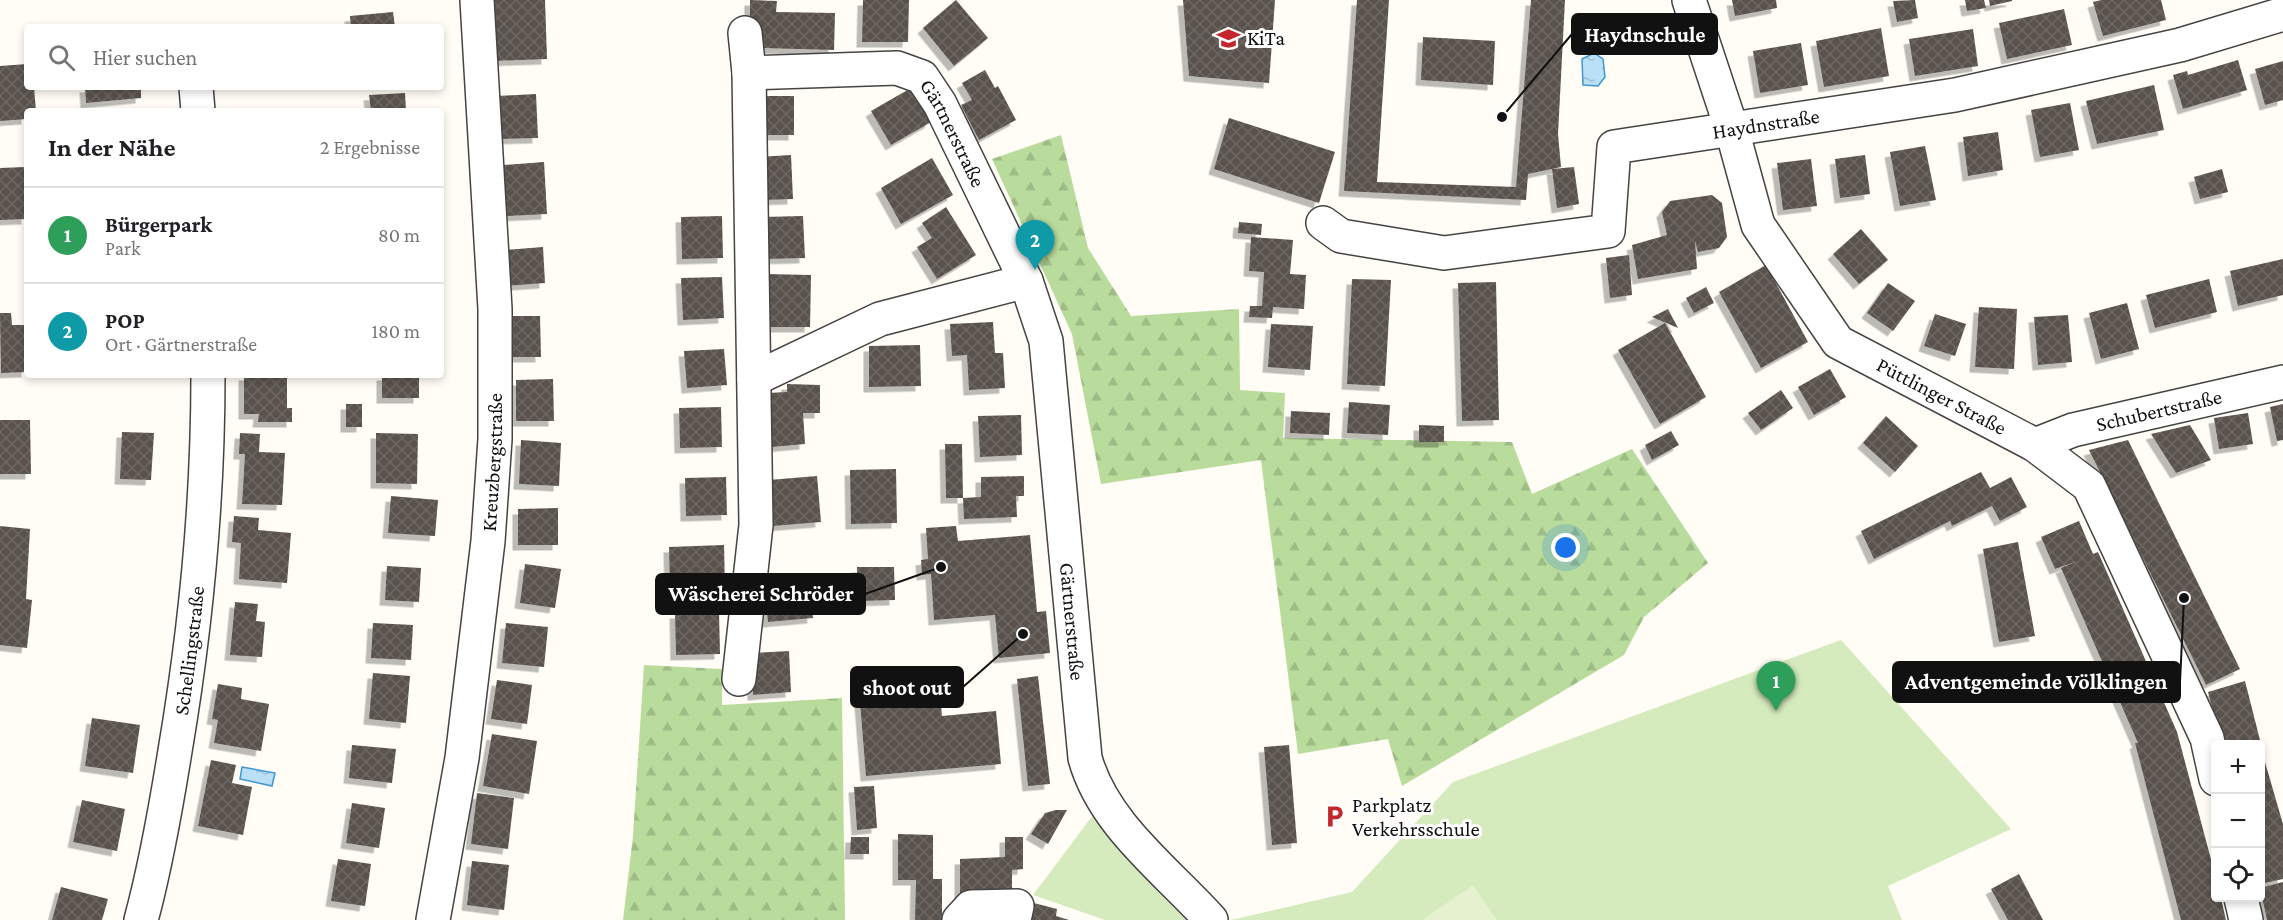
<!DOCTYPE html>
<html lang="de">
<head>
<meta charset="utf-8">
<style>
  :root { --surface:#fff; --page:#f6f6f6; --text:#202124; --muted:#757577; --line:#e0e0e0; --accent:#c4262e }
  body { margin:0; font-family:"Crimson Pro",serif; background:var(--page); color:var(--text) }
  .controls { position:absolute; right:18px; bottom:18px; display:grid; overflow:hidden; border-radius:6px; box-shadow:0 3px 9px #0003 }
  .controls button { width:54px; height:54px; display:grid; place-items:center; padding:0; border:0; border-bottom:2px solid var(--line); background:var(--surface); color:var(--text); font:30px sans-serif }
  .you { position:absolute; left:1566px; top:548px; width:21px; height:21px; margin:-15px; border:4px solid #fff; border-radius:50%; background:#1a73e8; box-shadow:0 0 0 9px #1a73e833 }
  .badge { display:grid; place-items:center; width:39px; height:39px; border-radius:50%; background:var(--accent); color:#fff; font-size:20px; font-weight:700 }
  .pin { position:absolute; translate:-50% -50px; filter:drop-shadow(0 2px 3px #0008) }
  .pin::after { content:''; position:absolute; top:32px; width:21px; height:18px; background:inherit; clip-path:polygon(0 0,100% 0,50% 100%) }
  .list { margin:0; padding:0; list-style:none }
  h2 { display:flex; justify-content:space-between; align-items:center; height:78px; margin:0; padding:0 24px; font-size:26px }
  h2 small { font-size:20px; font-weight:400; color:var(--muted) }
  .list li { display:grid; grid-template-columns:39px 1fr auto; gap:18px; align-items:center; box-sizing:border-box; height:96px; padding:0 24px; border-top:2px solid var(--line) }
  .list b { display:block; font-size:22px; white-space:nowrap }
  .list p { margin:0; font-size:20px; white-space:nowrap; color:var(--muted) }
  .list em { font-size:20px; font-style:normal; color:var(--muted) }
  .icon { flex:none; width:33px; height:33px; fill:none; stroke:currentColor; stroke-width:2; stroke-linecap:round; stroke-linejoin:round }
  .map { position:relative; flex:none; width:2283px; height:920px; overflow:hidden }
  .search { position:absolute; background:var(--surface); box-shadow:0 3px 9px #0003; left:24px; top:24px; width:420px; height:66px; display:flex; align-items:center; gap:15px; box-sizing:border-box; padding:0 21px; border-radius:6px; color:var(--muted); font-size:22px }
  .panel { position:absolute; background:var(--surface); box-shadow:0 3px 9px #0003; left:24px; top:108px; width:420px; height:270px; border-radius:6px }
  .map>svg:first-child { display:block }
  .forest { fill:url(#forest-firs) }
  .park { fill:#d5ebbd }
  .pitch { fill:#e6f2cf }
  .water { fill:url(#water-ripples); stroke:#3f96cf; stroke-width:1.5 }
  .building { fill:url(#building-cross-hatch); filter:url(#shadow) }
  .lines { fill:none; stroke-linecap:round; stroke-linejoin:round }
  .minor-casing { stroke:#444; stroke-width:36 }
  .minor { stroke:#fff; stroke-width:33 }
  .labels { text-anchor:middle; stroke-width:6; stroke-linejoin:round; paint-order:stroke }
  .poi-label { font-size:21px; fill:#111; stroke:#fff; text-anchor:start }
  .street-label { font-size:21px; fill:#111; stroke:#fff }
  .leader { fill:none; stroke:#111; stroke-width:2 }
  .callout-dot { fill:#111; stroke:#fff; stroke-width:2 }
  .callout { fill:#111; stroke:#111; stroke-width:2 }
  .callout-label { font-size:22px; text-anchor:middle; font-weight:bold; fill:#fff }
</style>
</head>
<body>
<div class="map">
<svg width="2283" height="920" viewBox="0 0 2283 920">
  <defs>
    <pattern id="forest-firs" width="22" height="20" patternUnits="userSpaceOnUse" patternTransform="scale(1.5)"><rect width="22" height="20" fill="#b9dc9c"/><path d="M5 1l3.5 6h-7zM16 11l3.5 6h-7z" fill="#9ebc85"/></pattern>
    <pattern id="water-ripples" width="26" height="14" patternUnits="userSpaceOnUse" patternTransform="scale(1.5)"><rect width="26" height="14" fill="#b9e0f7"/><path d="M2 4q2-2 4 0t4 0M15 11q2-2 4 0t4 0" fill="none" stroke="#9ebfd3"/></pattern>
    <pattern id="building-cross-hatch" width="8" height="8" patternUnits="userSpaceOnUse" patternTransform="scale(1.5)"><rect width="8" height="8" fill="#5a524d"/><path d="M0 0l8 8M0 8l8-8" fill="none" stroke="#6d6662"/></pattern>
    <filter id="shadow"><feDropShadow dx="-5.5" dy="5.5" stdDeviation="0" flood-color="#0004"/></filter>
  </defs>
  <rect width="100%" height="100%" fill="#fffdf5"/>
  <g class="forest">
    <polygon points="1061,135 1088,248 1131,316 1239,309 1240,390 1285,393 1283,438 1512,442 1532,494 1632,449 1708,563 1644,617 1624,655 1402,786 1388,739 1298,754 1261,460 1101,484 1072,334 992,159"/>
    <polygon points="644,665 722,669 722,705 842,698 845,920 623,920 633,836"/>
  </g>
  <g class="park">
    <polygon points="1841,640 2011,829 1888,886 1902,920 1231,920 1352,892 1453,782"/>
    <polygon points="1098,812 1196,920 1105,920 1033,895 1090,819"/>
  </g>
  <polygon class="pitch" points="1473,885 1497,920 1422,920"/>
  <g class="water">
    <polygon points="1594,53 1603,59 1605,77 1598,86 1583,85 1582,59"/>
    <polygon points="242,767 275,773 272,786 240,779"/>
  </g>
  <g class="building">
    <polygon points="489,0 545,0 547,59 492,61"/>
    <polygon points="750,0 777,1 776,12 835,13 834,50 758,48 750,27"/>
    <polygon points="863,0 909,0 908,42 862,42"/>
    <polygon points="956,0 988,38 954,66 923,28"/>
    <polygon points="1183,0 1275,0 1269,83 1189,76"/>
    <polygon points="1357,0 1389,0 1377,182 1516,187 1531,0 1565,0 1558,134 1561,167 1528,174 1526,200 1344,191"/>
    <polygon points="1732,0 1776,0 1777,8 1735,16"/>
    <polygon points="1915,0 1918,18 1897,22 1893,1"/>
    <polygon points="1965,0 1984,0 1986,8 1967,11"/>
    <polygon points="1989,0 2012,0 2012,1 1990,6"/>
    <polygon points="2101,0 2161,0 2166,20 2103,36 2093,2"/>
    <polygon points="2064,9 2072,45 2007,59 1999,23"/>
    <polygon points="393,12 395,27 351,27 350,16"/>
    <polygon points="1881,28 1889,76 1824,87 1816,41"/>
    <polygon points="1973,29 1978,66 1915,76 1909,39"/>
    <polygon points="1423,37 1495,41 1493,85 1421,80"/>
    <polygon points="1801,43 1808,85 1760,93 1753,51"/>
    <polygon points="2238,60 2247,90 2183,109 2173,75 2187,71 2188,75"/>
    <polygon points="2283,61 2283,100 2265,105 2255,69"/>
    <polygon points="27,64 27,87 34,87 36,111 27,111 27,119 0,121 0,66"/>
    <polygon points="985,70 995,88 998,86 1016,120 979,140 961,105 972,100 962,83"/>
    <polygon points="2154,85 2164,130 2097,144 2086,101"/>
    <polygon points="85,87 141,87 141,98 86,103"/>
    <polygon points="911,88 931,122 891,145 871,111"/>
    <polygon points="405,93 406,111 371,111 369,95"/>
    <polygon points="536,94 538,138 498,139 496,96"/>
    <rect x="758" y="96" width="36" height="39"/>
    <polygon points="2070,103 2079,150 2040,157 2031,110"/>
    <polygon points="1229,118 1335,152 1319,203 1214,169"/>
    <polygon points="1998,132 2003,170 1968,176 1963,137"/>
    <polygon points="1925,146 1936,200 1900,206 1890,152"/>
    <polygon points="791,155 793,199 760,200 758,157"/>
    <polygon points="1865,155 1870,194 1840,198 1835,159"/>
    <polygon points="932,158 953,195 901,224 881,188"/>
    <polygon points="1811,159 1817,206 1783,210 1777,163"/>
    <polygon points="544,162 547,214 506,216 503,165"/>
    <polygon points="25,167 27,219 0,220 0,168"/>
    <polygon points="1574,167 1579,204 1557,208 1552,169"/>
    <polygon points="2222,169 2228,192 2200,199 2194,177"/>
    <polygon points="1712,195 1722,203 1727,237 1719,248 1698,252 1695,241 1697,269 1638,279 1632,245 1667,235 1662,212 1670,201"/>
    <polygon points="946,207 976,255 937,279 917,247 932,238 922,223"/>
    <polygon points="722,216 723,258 682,259 681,217"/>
    <polygon points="803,216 805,258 764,259 763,217"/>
    <polygon points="1239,222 1262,224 1261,235 1238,233"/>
    <polygon points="1861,229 1888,260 1859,284 1833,254"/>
    <polygon points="1251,237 1293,240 1290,274 1306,275 1304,309 1273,307 1272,318 1249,317 1250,306 1262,306 1264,272 1249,271"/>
    <polygon points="543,247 545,283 506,286 504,250"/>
    <polygon points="1629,255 1632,295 1610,298 1606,258"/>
    <polygon points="2283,259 2283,295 2238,306 2230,271"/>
    <polygon points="1766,265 1808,342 1761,368 1719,292"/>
    <polygon points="765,274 811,275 810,327 764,327"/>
    <polygon points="722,277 724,318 683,320 681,278"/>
    <polygon points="1352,279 1391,280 1385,386 1347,384"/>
    <polygon points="2209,279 2217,312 2155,328 2146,295"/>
    <polygon points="1496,282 1499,420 1462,421 1458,283"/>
    <polygon points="1888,283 1915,301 1893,331 1867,313"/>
    <polygon points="1706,287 1714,303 1694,313 1686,298"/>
    <polygon points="2127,303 2139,349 2101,359 2089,313"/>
    <polygon points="1979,307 2017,309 2014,369 1975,367"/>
    <polygon points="1668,309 1678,328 1652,317"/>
    <polygon points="0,313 11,313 12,325 27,325 27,372 1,373"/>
    <polygon points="1935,314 1966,324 1955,356 1924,346"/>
    <polygon points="2068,315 2072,362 2038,365 2034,317"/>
    <polygon points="509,316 540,316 541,357 509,357"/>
    <polygon points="993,322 995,353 1003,353 1005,388 969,390 967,355 952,356 950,324"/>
    <polygon points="1665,323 1706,397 1660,424 1618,350"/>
    <polygon points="1271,324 1313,326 1310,370 1268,367"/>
    <polygon points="920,345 921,386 869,387 869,346"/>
    <polygon points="724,349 727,385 687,388 684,351"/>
    <polygon points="1830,369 1846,397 1814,415 1798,387"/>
    <polygon points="244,375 287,375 287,408 292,408 292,422 258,422 259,414 244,414"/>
    <rect x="382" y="375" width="37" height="23"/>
    <polygon points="553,379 554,421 516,421 516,380"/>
    <polygon points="787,384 820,385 820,413 803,413 805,444 772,447 767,393 787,392"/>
    <polygon points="1781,390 1793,408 1761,430 1748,413"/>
    <polygon points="1349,402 1390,405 1388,435 1347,433"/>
    <rect x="346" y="404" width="16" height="23"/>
    <polygon points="2283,404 2283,440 2277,441 2270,407"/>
    <polygon points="721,407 722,447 680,448 679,408"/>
    <polygon points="1291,411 1330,413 1329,435 1290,433"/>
    <polygon points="2248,413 2253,444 2219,449 2214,418"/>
    <polygon points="1021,415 1022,455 980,457 978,416"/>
    <polygon points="1886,416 1918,446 1895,472 1863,443"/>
    <polygon points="0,420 30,420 31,474 0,474"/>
    <polygon points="1419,425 1444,426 1444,442 1419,442"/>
    <polygon points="2190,425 2211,460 2176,473 2151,434"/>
    <polygon points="1671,431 1679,445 1652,460 1645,445"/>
    <polygon points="122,432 154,433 151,480 120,479"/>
    <polygon points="240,433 260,434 259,452 285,453 282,505 242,504 245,454 239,454"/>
    <polygon points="376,433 418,434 417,484 376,483"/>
    <polygon points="521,440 561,443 559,486 519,484"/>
    <polygon points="2128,440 2240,669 2206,685 2089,450"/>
    <polygon points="945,444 962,444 963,498 981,497 981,477 1024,476 1024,496 1016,496 1017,517 964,519 963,498 946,498"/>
    <polygon points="896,469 897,523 851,524 850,470"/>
    <polygon points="1981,472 1990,488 2011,477 2027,507 2000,521 1992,506 1952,526 1950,521 1874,559 1861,531"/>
    <polygon points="817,476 821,522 773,526 769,480"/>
    <polygon points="726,477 727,515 686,516 685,478"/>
    <polygon points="391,496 438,500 435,536 388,533"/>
    <polygon points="558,508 558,545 518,545 518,509"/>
    <polygon points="234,516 259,518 258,530 291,533 287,583 239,579 241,543 232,542"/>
    <polygon points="2079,521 2093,554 2098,552 2177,732 2216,878 2216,898 2221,898 2226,920 2181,920 2135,743 2138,743 2061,568 2078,561 2055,569 2041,537"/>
    <polygon points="0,526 30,529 26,599 32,600 27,648 0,645"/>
    <polygon points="956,526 958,541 1030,535 1037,612 1046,611 1050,653 999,658 995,615 934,620 931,574 922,575 921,560 928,559 926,528"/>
    <polygon points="2018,542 2035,636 1999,642 1983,549"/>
    <polygon points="724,545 725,587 670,588 669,547"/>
    <polygon points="525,564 561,569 555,608 520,603"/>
    <polygon points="387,566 421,568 419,602 385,600"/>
    <polygon points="857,567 894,567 895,600 857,601"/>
    <polygon points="809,576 813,618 768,622 764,580"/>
    <polygon points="235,602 258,604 256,621 265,622 262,657 230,655"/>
    <polygon points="719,612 720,654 676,655 675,613"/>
    <polygon points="373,623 413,625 411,660 371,658"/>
    <polygon points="506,623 548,627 544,667 502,663"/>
    <polygon points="789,651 791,692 753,695 751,653"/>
    <polygon points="373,673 410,676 406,723 369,719"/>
    <polygon points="1038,676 1050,784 1028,786 1017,679"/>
    <polygon points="497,680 532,685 527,724 491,719"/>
    <polygon points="2245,681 2261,744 2222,744 2208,692"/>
    <polygon points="218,684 242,688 241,699 269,704 261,751 214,743 218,720 212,719"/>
    <polygon points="940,695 942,716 996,711 1001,764 866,776 860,702"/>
    <polygon points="92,718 140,725 133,773 85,766"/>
    <polygon points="492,734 537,741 529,794 483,786"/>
    <polygon points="352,745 396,749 392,783 349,778"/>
    <polygon points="1289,745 1297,843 1272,845 1264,747"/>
    <polygon points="2260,745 2283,824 2283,879 2260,884"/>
    <polygon points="211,760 236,765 232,783 252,787 243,835 198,826"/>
    <polygon points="874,786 877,828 857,830 854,787"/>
    <polygon points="477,793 514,798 508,849 471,844"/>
    <polygon points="82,800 125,809 117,851 73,842"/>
    <polygon points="352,803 385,808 379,848 346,843"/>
    <polygon points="1056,810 1067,810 1048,844 1031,834 1045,813"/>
    <polygon points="898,834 933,835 933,879 942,879 942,920 915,920 916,880 898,880"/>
    <polygon points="851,837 869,837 869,854 850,854"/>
    <polygon points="1005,837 1023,837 1023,869 1012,870 1012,895 960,894 960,859 1005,857"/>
    <polygon points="338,859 371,864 365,906 331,901"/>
    <polygon points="472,861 509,865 504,910 467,905"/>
    <polygon points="2019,874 2043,920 2008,920 1991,889"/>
    <polygon points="2283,882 2283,920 2267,920 2260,888"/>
    <polygon points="61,887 108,899 102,920 52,920"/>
    <polygon points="1030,902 1057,909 1056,916 1069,920 1026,920"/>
  </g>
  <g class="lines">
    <defs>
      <g id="minor">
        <path id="s1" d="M1689 0 1732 130 1758 225 1838 342 2035 445 2089 486 2207 738 2216 779"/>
        <path id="s2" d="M745 33 749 73 897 68 922 77 940 104 1026 281 1046 341 1085 758C1103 824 1166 870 1211 920"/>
        <polyline points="196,87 198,111"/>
        <path id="s3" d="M1323 223 1341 236 1444 253 1608 231 1614 147 1955 95 2180 45 2283 14"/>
        <polyline points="754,379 880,319 1026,281"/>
        <path id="s4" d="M2035 445 2073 430 2283 382"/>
        <polyline points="739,679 756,525 749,73"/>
        <polyline points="2241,898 2246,920"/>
        <path id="s5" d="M141 920C156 865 166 807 175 751 196 627 208 501 208 375"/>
        <path id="s6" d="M433 920 462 758 488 541 495 439V309L477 0"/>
        <polyline points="959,920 971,907 1017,906 1014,920"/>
      </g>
    </defs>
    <use href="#minor" class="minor-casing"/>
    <use href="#minor" class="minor"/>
  </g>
  <defs>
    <symbol id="school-bare" viewBox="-9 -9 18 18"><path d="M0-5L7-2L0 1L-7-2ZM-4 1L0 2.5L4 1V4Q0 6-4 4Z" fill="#c4262e" stroke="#fff" stroke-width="2.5" paint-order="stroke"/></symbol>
    <symbol id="parking-bare" viewBox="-9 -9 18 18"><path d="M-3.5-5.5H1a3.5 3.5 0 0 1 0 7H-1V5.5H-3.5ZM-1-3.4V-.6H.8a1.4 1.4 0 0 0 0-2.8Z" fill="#c4262e" stroke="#fff" stroke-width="2.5" paint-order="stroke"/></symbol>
  </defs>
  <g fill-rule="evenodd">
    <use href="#school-bare" x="1212" y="22" width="33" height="33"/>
    <use href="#parking-bare" x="1318" y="800" width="33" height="33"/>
  </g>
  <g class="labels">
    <g class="poi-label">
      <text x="1247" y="45">KiTa</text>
      <text x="1352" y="812">Parkplatz<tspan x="1352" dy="24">Verkehrsschule</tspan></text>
    </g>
    <g class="street-label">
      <text dy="7" stroke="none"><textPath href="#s3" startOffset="530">Haydnstraße</textPath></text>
      <text dy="7" stroke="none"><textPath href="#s2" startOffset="279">Gärtnerstraße</textPath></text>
      <text dy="7" stroke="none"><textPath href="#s1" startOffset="494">Püttlinger Straße</textPath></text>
      <text dy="7" stroke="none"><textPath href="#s4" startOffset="129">Schubertstraße</textPath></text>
      <text dy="7" stroke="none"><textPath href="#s6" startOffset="462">Kreuzbergstraße</textPath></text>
      <text dy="7" stroke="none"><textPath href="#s2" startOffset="789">Gärtnerstraße</textPath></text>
      <text dy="7" stroke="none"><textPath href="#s5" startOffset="274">Schellingstraße</textPath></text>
    </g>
  </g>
  <path class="leader" d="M1502 117L1572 34M941 567L865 594M2184 598L2180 682M1023 634L963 687"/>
  <g class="callout-dot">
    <circle cx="1502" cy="117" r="6"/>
    <circle cx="941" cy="567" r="6"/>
    <circle cx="2184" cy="598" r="6"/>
    <circle cx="1023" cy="634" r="6"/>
  </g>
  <g class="callout">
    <rect x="1572" y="14" width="145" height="40" rx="6"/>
    <rect x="656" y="574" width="209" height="40" rx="6"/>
    <rect x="1893" y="662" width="287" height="40" rx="6"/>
    <rect x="851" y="667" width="112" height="40" rx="6"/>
  </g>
  <g class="callout-label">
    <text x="1645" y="42">Haydnschule</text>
    <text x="761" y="601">Wäscherei Schröder</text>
    <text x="2036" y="689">Adventgemeinde Völklingen</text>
    <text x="907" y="695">shoot out</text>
  </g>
</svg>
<div class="controls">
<button>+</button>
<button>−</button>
<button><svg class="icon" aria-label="locate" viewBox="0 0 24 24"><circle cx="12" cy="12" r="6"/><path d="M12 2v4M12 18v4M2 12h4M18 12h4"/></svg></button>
</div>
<div class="you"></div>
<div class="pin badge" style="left:1776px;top:711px;background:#2e9e5b">1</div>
<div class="pin badge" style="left:1035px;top:270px;background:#0f9aa8">2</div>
<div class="search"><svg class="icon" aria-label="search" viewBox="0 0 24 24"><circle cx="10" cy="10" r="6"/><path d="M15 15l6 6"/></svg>Hier suchen</div>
<section class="panel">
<h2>In der Nähe<small>2 Ergebnisse</small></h2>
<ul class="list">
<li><span class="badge" style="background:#2e9e5b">1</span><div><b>Bürgerpark</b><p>Park</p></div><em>80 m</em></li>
<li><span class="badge" style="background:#0f9aa8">2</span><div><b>POP</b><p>Ort · Gärtnerstraße</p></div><em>180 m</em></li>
</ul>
</section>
</div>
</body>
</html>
